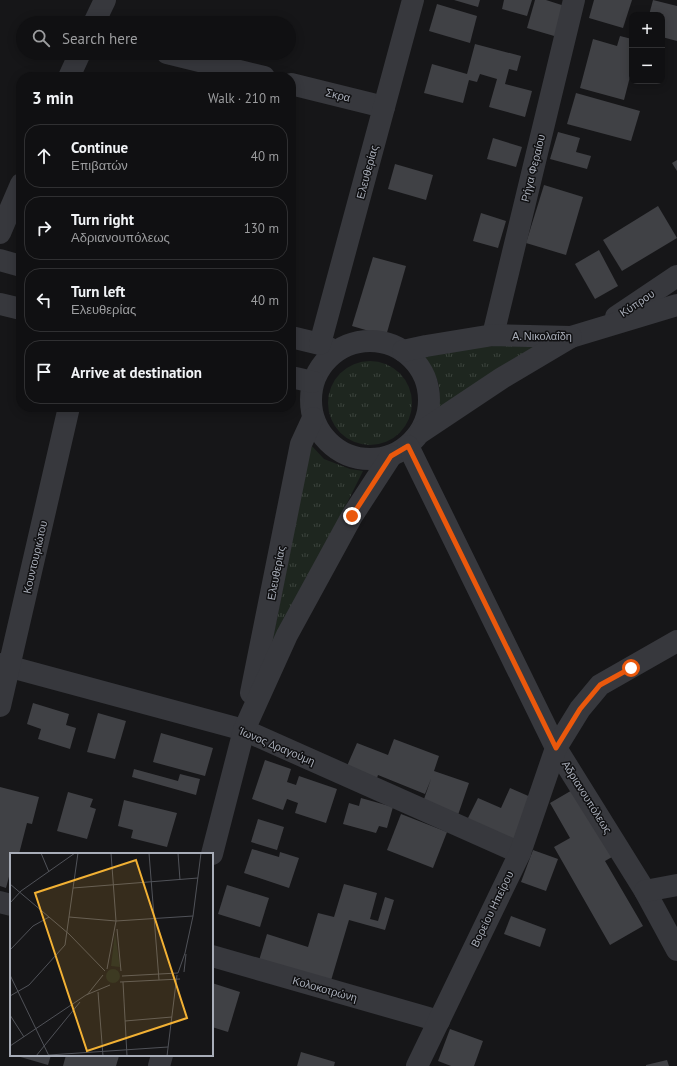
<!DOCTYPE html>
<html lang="en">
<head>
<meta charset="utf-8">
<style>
  :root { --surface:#101012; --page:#19191b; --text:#f1f3f6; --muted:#9c9d9f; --line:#303032 }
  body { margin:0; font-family:"PT Sans",sans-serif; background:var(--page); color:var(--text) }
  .controls { position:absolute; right:12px; top:12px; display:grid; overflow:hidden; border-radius:8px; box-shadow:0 2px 10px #0003 }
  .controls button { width:36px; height:36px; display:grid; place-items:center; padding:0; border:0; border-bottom:1px solid var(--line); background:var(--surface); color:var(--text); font:20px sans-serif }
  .stop { position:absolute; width:12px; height:12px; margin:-9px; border:3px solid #ea580c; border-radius:50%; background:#fff }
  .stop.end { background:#ea580c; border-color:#fff; box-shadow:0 1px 4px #0008 }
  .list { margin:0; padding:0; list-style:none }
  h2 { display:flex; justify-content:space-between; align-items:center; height:52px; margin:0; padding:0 16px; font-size:17px }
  h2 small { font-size:13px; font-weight:400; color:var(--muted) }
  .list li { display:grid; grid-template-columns:26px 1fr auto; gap:12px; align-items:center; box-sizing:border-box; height:64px; margin:0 8px 8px; padding:0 8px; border:1px solid var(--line); border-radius:16px }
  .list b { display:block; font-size:15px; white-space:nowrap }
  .list p { margin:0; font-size:13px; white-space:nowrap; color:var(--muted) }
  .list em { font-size:13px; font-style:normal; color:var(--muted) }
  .icon { flex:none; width:22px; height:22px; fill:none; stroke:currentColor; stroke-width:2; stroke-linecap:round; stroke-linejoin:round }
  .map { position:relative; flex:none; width:677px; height:1066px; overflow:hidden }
  .search { position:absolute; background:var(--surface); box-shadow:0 2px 10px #0003; left:16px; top:16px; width:280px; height:44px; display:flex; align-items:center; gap:10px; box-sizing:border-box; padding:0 14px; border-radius:22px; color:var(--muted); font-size:15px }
  .panel { position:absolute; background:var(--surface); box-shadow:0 2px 10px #0003; left:16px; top:72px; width:280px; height:340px; border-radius:16px }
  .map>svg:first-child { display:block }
  .grass { fill:url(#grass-tufts) }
  .building { fill:#404145 }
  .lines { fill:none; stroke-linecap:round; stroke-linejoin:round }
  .minor { stroke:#37383d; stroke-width:22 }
  .route { stroke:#ea580c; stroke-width:5 }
  .labels { text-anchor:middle; stroke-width:3; stroke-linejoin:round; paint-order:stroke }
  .street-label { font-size:11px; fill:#a8adb8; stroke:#111113 }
  .inset-road { fill:none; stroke:#505258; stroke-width:1 }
  .view { fill:#f2b134; fill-opacity:0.15; stroke:#f2b134; stroke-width:2 }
  .inset-edge { fill:none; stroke:#a8adb8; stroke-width:2 }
</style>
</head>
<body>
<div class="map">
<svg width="677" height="1066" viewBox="0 0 677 1066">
  <defs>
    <pattern id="grass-tufts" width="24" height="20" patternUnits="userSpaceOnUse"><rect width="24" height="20" fill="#1e261f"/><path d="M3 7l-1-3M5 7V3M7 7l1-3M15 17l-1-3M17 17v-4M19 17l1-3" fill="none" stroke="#3c433d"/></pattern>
  </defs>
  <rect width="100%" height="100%" fill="#161618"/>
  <g class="grass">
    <path d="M546 341 436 412C445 383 436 374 418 353Z"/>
    <circle cx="370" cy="403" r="42"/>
    <polygon points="311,445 324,459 350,469 363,471 269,659"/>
  </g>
  <g class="building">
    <polygon points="454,0 480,0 478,7"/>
    <polygon points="504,0 532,0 527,16 502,9"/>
    <polygon points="535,0 546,0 571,8 561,38 527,28"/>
    <polygon points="594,0 632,0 623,28 589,18"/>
    <polygon points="653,0 677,6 677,41 662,37 662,15 649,15"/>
    <polygon points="437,4 477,16 470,43 429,31"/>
    <polygon points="620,36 632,39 632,69 624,100 580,88 593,39 617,46"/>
    <polygon points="475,44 521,56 517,71 509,69 505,84 532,91 525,117 489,107 497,79 480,74 477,82 469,80 463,103 424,93 432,64 467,74"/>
    <polygon points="662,47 665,48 662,58"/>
    <polygon points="576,93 640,111 631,141 567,124"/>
    <polygon points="558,132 580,138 576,152 591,156 587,169 550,159"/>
    <polygon points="493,138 522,147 516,167 487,159"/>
    <polygon points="677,160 677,171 672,163"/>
    <polygon points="395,164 433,175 426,200 388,189"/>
    <polygon points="544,185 583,197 566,255 526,243"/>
    <polygon points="658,206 677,238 622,271 603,240"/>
    <polygon points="481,213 506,221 498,248 473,241"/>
    <polygon points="599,250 618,286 595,299 575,264"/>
    <polygon points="373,257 406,266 386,336 352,326"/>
    <polygon points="33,703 69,714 66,725 76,728 70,749 38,739 41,729 27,724"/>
    <polygon points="98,713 126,721 115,759 87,752"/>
    <polygon points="161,733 213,748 205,776 153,762"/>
    <polygon points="394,739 439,756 434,771 469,783 458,815 423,802 431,779 425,794 378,775 377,778 347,766 357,743 388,755"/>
    <polygon points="265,760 291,769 287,782 296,785 299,776 337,789 326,823 295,813 298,803 287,799 283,810 252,799"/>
    <polygon points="134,769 178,781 180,774 200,779 196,795 132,777"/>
    <polygon points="0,787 39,797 32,824 27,823 19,854 11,854 11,869 6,888 0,886"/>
    <polygon points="510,788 533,798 512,843 466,822 478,798 501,808"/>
    <polygon points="574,789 612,857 605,861 643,926 610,945 554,847 570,838 550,803"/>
    <polygon points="68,792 93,799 90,807 96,809 87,839 57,831"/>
    <polygon points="361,798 393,807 387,828 379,826 376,833 343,824 349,803 359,806"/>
    <polygon points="124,800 177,813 167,847 131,838 133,830 118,826"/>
    <polygon points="401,814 447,832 433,868 387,850"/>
    <polygon points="258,819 284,827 277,850 251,842"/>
    <polygon points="252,849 279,857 280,852 299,858 289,888 244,873"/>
    <polygon points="533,850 558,859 546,891 521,882"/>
    <polygon points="344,884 377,893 370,919 378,921 385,897 394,900 385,930 349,920 330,984 257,967 267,934 308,947 318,913 334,917"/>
    <polygon points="227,885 269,898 260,927 218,914"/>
    <polygon points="511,916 546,929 540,947 504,934"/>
    <polygon points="212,983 240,992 228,1032 212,1027"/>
    <polygon points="450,1029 483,1041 474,1066 451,1066 438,1061"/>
    <polygon points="301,1052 335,1062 334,1066 297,1066"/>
    <polygon points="17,1055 51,1055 48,1065 17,1056"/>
    <polygon points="66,1055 116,1055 119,1056 116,1066 63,1066"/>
    <polygon points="667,1060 669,1066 646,1066 646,1065"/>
  </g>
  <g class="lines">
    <g class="minor">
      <polyline points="94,23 105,0"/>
      <polyline points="167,53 264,77"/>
      <polyline points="69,77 80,53"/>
      <polyline points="291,84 384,107"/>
      <polyline points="0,233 21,184"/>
      <polyline points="0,260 21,266"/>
      <polyline points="0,304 21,309"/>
      <polyline points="616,317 677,276"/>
      <polyline points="493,335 574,0"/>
      <polyline points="291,337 320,344 333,350"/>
      <circle cx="370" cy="400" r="59"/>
      <polyline points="320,344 413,0"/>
      <polyline points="403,351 426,346 493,335 571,337 677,305"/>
      <polyline points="291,377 313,382"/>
      <polyline points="421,432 502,378 571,337"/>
      <polyline points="408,446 556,748 645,891 677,950"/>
      <polyline points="0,664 244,730 520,853"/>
      <polyline points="251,693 301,444 313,418"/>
      <polyline points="0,706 69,407"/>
      <polyline points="212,854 244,730 287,635 352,516 391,456"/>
      <polyline points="645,891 677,885"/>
      <polyline points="0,902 11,905"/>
      <polyline points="212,956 439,1021"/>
      <polyline points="159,1066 162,1055"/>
      <polyline points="417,1066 520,853 556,748 580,709 600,685 677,641"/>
    </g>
  </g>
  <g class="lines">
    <polyline class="route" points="352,516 391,456 408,446 556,748 580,709 600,685 631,668"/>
  </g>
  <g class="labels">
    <g class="street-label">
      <text transform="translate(338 95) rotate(14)" y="4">Σκρα</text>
      <text transform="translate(533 168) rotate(-76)" y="4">Ρήγα Φεραίου</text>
      <text transform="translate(367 172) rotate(-75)" y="4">Ελευθερίας</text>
      <text transform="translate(637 303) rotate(-34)" y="4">Κύπρου</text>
      <text x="542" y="340">Α. Νικολαΐδη</text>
      <text transform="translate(35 557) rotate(-77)" y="4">Κουντουριώτου</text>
      <text transform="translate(276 573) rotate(-79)" y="4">Ελευθερίας</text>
      <text transform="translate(277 746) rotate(23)" y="4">Ίωνος Δραγούμη</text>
      <text transform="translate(587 797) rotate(58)" y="4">Αδριανουπόλεως</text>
      <text transform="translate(492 909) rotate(-64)" y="4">Βορείου Ηπείρου</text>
      <text transform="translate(325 989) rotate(16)" y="4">Κολοκοτρώνη</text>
    </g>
  </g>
  <g transform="translate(10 853)">
    <rect width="203" height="203" fill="#161618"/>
    <path d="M105 80 110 114 101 113ZM96 123a7 7 0 1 1 14 0a7 7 0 1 1-14 0Z" fill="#1e261f"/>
    <path class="inset-road" d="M31 0 39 19M139 0 149 127M168 0 170 27M0 31 59 81 95 118M63 35 188 25M0 50 11 38 65 0M59 64 106 68 183 63M107 76 111 118M0 97 23 73 39 64M97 116 106 68 101 0M174 119 176 101M0 122 39 203M112 123 168 120 175 100 183 63 191 0M110 129 170 126M113 129 117 203M88 139 93 203M77 142 93 122M0 143 19 132 55 92 68 0M0 162 14 184M115 168 162 164M0 193 76 142 100 132M39 202 158 194M26 203 70 149M157 203 167 122"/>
    <path class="view" d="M126 7 177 165 77 198 25 40Z"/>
    <rect width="203" height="203" class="inset-edge"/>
  </g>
</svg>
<div class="controls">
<button>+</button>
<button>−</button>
</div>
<div class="stop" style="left:631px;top:668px"></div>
<div class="stop end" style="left:352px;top:516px"></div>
<div class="search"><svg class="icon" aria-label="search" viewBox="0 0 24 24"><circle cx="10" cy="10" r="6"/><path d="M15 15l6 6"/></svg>Search here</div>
<section class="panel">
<h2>3 min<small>Walk · 210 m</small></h2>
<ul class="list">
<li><svg class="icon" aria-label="ahead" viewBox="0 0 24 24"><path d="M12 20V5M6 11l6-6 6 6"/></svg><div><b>Continue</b><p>Επιβατών</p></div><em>40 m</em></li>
<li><svg class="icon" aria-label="right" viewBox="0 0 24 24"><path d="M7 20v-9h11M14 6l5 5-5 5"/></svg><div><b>Turn right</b><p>Αδριανουπόλεως</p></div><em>130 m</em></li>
<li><svg class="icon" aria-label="left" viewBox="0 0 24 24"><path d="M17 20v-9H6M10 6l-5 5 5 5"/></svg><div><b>Turn left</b><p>Ελευθερίας</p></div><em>40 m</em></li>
<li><svg class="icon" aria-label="arrive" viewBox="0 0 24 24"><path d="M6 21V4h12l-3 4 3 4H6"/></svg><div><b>Arrive at destination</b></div></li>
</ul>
</section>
</div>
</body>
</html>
